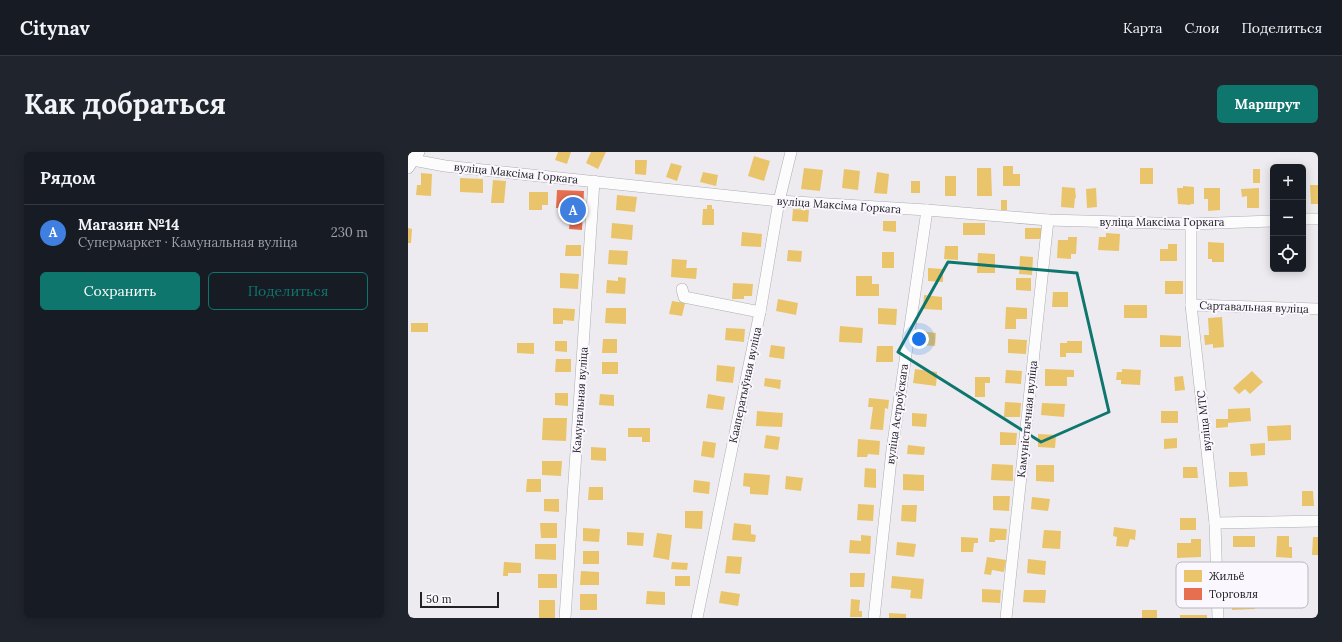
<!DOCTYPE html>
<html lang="ru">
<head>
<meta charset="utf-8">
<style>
  :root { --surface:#171b24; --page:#20242c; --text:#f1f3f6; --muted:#9ea1a6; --line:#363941; --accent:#0f766e }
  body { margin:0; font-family:Lora,serif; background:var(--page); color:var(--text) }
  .controls { position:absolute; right:12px; top:12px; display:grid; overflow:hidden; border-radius:6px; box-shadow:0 2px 10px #0003 }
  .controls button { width:36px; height:36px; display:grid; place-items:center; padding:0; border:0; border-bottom:1px solid var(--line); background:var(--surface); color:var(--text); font:20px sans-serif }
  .scale { position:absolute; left:12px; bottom:10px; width:79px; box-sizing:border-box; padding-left:4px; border:2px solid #212123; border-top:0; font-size:11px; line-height:14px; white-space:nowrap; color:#212123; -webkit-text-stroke:3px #faf7fe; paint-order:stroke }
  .you { position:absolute; left:511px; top:187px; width:14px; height:14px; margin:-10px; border:3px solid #fff; border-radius:50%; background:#1a73e8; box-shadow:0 0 0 6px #1a73e833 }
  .badge { display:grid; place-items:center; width:26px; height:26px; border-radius:50%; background:var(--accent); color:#fff; font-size:13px; font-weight:700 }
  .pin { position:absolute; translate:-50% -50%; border:2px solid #fff; box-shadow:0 1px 4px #0006 }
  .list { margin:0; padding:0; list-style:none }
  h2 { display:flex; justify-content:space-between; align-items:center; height:52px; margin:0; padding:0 16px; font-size:17px }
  h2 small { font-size:13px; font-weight:400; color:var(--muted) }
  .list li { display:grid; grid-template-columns:26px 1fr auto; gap:12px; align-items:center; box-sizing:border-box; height:56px; padding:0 16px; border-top:1px solid var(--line) }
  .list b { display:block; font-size:15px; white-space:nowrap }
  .list p { margin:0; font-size:13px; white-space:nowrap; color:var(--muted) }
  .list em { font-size:13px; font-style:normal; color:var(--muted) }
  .actions { display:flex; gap:8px; padding:12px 16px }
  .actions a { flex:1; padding:9px 0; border:1px solid var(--accent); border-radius:6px; text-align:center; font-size:14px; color:var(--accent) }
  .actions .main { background:var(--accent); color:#fff }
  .icon { flex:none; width:22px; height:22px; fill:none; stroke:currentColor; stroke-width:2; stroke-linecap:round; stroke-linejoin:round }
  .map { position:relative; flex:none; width:910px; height:466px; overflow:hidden; border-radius:6px }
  header { display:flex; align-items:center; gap:24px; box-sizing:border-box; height:56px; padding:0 20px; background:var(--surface); border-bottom:1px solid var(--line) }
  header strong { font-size:19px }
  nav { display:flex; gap:22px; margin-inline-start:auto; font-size:14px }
  .intro { display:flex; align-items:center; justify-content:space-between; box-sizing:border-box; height:96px; padding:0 24px }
  h1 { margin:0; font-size:28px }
  .button { padding:10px 18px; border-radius:6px; background:var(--accent); color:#fff; font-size:14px; font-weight:700 }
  main { display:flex; gap:24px; padding:0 24px }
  aside { flex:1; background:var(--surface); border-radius:6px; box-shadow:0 2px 10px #0003 }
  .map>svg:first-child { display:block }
  .homes { fill:#e9c46a }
  .shops { fill:#e76f51 }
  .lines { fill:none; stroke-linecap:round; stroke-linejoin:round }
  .minor-casing { stroke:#aeadb0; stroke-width:12 }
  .minor { stroke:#fcfcfd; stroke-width:11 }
  .marked { fill:none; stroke:#0f766e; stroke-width:3; stroke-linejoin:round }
  .labels { text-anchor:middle; stroke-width:4; stroke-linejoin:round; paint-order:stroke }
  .street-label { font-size:11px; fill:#212123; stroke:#faf7fe }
  .key { fill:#faf7fe; stroke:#b9b7bc; stroke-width:1 }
  .key-label { font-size:11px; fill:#212123 }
</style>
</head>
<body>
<header>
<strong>Citynav</strong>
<nav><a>Карта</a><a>Слои</a><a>Поделиться</a></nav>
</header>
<div class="intro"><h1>Как добраться</h1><a class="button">Маршрут</a></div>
<main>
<aside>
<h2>Рядом<small></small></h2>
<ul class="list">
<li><span class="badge" style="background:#3f7fe0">A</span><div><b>Магазин №14</b><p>Супермаркет · Камунальная вуліца</p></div><em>230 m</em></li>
</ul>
<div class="actions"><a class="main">Сохранить</a><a>Поделиться</a></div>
</aside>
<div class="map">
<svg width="910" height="466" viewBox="0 0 910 466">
  <rect width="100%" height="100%" fill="#edebef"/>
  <g class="homes">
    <polygon points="150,0 163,0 159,12 147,8"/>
    <polygon points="183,0 198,0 190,17 178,11"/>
    <polygon points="346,4 362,9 356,29 340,24"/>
    <polygon points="227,8 239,8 238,23 227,22"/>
    <polygon points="263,11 274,14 269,29 258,25"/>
    <polygon points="595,14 605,14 605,22 612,22 612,34 595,34"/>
    <polygon points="396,16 415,18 412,39 393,37"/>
    <polygon points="569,16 583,16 584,44 569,44"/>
    <rect x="732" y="16" width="13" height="16"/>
    <polygon points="436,17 452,19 450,38 434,36"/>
    <rect x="845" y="17" width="7" height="14"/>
    <polygon points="295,20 310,23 308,34 292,30"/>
    <polygon points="469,20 481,22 479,42 466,41"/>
    <polygon points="13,21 24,22 23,44 8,43 9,33 13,33"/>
    <rect x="537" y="24" width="11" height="20"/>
    <polygon points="52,26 75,27 75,41 52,40"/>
    <polygon points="85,28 98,29 96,51 83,51"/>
    <rect x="503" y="29" width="9" height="12"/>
    <polygon points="902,33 910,33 910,52 903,52"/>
    <polygon points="775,34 786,35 786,52 782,52 783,53 770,52 769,36 775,36"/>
    <polygon points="654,35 667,36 668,46 667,46 666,56 653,55"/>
    <polygon points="688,36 689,55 679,56 678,37"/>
    <polygon points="796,36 812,36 812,58 800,59 800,47 796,47"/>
    <polygon points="851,36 851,56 839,56 839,44 834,45 833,37"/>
    <polygon points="121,40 140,40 140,53 134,53 134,58 121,58"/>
    <polygon points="209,43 229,45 227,60 208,58"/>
    <rect x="593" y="48" width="6" height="10"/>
    <polygon points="299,53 304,53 304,57 306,57 306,73 294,73 295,57 299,57"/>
    <polygon points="385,57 401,58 400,70 384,69"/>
    <polygon points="475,69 488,69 488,80 475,79"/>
    <polygon points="204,71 225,73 224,88 203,86"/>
    <rect x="555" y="71" width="22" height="12"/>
    <polygon points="0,76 4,77 3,91 0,91"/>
    <rect x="617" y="76" width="18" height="11"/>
    <polygon points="334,80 354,82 353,95 333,94"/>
    <polygon points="698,81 712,82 711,99 690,98 691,85 698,85"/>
    <polygon points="660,85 669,85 668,102 663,102 663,107 649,106 650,88 660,88"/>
    <polygon points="800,90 816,91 816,110 804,110 804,107 800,107"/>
    <polygon points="760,92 769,92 769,109 752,109 752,97 760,97"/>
    <polygon points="158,93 173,93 173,104 157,104"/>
    <polygon points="537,94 550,94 550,108 536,107"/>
    <polygon points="201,98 220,99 219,113 200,112"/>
    <polygon points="380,98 394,99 393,110 379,109"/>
    <rect x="474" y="100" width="12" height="16"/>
    <polygon points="570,101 587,102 587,121 569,121"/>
    <polygon points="612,104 625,105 624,123 611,122"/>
    <polygon points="264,107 279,108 278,116 289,116 288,127 263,125"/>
    <polygon points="520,116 535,117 535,130 520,129"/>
    <polygon points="152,121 171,122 170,137 152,136"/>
    <polygon points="448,124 464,124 464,132 471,132 471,144 448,144"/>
    <polygon points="210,125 218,126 217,142 198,141 199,128 210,129"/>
    <polygon points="608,126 623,126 623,139 608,138"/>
    <rect x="757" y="129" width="18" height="13"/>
    <polygon points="325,131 345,132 344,144 336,144 336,147 324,147"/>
    <polygon points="645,140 660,140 660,155 644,155"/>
    <polygon points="516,143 534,145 534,158 515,157"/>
    <polygon points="370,147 390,151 388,163 368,159"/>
    <polygon points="264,149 277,151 274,164 261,162"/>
    <rect x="716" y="153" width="23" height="13"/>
    <polygon points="598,155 619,156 619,167 608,167 608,177 597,177"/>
    <polygon points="145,156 167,157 166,169 155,168 155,172 145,172"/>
    <polygon points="198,156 218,156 218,172 197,171"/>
    <polygon points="470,156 489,157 488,173 470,172"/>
    <polygon points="814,165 816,195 805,196 805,192 797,193 796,183 801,183 800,166"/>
    <rect x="3" y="171" width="17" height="9"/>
    <polygon points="432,174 455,176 454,191 431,190"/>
    <polygon points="318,176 337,177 336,190 317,188"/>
    <polygon points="513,179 528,181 527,194 512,193"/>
    <polygon points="752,183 773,184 773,195 752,195"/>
    <polygon points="195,187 209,187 209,201 194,201"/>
    <polygon points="600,187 619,188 618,202 600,201"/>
    <polygon points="147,189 159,189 159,200 147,199"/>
    <polygon points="659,189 674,189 674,201 658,201 658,205 652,205 652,191 659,191"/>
    <polygon points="109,191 126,191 126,202 109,201"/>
    <polygon points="363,193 377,195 376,207 361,205"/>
    <polygon points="469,194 485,194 485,210 468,210"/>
    <polygon points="148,207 163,207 163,220 147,220"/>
    <rect x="194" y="210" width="16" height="12"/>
    <polygon points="309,213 327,215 325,231 308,229"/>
    <polygon points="507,217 529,220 528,234 505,231"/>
    <polygon points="637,217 666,218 666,225 659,225 659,234 637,234"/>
    <polygon points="714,217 733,218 732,233 713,232 713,228 708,228 709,220 714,220"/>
    <polygon points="598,218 614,219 613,232 597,231"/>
    <polygon points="844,219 855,230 842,242 837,237 831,242 825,236"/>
    <polygon points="775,224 777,238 767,239 766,225"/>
    <polygon points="567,225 582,225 582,231 577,231 577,245 567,245"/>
    <polygon points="357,226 373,228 372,237 356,234"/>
    <polygon points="147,241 160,241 160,254 147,253"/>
    <polygon points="192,242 206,243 206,254 191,253"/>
    <polygon points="300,242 317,245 315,258 298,256"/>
    <polygon points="461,246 481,248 480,257 477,256 475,278 462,277 465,255 460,255"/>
    <polygon points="597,250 613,251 612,265 596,265"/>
    <polygon points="634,251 657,252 656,265 633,263"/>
    <polygon points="842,256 843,269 820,271 820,275 808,276 808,267 820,267 820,257"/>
    <polygon points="349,259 375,261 374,275 348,274"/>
    <rect x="753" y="259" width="17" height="12"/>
    <polygon points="504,261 519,262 518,275 504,274"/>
    <polygon points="135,266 159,266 158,289 134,288"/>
    <polygon points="883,273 883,288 860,289 859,274"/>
    <polygon points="220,276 242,276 242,290 234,290 234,285 220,285"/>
    <polygon points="592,280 609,281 608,293 592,293"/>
    <polygon points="630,282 648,283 647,296 630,295"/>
    <polygon points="358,283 372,285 370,298 356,296"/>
    <polygon points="769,286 769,296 756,297 756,287"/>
    <polygon points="450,287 472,289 471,303 460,302 459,305 449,305"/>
    <polygon points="295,289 308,291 306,306 293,304"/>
    <polygon points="857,291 857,303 843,304 842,292"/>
    <polygon points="500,293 517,295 516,303 499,302"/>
    <polygon points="183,295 198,296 198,309 183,308"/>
    <polygon points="134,309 154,309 153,324 134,323"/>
    <polygon points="584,312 605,313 605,329 583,328"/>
    <polygon points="628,313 646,313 646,330 628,329"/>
    <polygon points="775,315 789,315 790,326 775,326"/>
    <polygon points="457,316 468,317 468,336 456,335"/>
    <polygon points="821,320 839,320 840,334 821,335"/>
    <polygon points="336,321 362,323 360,343 342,342 342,335 335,334"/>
    <polygon points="495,322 516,323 516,339 495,338"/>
    <polygon points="378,324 395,326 393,339 377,337"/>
    <polygon points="119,327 133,327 133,340 118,340"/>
    <polygon points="286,328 302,330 301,342 285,340"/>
    <polygon points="181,335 195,335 195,348 180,348"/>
    <polygon points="894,339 905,339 906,354 894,354"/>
    <polygon points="585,344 602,344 601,359 585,358"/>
    <polygon points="624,345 642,347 640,359 623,357"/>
    <polygon points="136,347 151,347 151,360 136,359"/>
    <polygon points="450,352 466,353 465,369 449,368"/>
    <polygon points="494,353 509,353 508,370 493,369"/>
    <polygon points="277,359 295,359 294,377 277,376"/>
    <rect x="772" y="366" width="16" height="12"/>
    <polygon points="132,371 149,371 149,386 133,386"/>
    <polygon points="326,371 343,373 343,382 348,383 347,390 324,388"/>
    <polygon points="706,375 728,378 727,388 722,387 720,395 708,394 709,385 705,384"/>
    <polygon points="175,376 192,377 191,390 175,389"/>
    <polygon points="582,376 599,377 598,388 587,388 587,390 581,390"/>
    <polygon points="636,378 653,379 652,397 634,396"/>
    <polygon points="219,380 236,381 235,394 219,393"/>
    <polygon points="249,381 264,383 261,408 245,405"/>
    <polygon points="453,383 463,384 462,402 441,401 442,388 453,389"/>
    <rect x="825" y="384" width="22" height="11"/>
    <polygon points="869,384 881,384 881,395 884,395 884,406 868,405"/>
    <polygon points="553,385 570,386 570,391 566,391 565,400 553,400"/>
    <polygon points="905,385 910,385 910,403 904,403"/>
    <polygon points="783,387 793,387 793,405 769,406 769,391 783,391"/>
    <polygon points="489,390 508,392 506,405 488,403"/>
    <polygon points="127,392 148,392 148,408 127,407"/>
    <rect x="175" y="399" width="16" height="13"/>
    <polygon points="319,404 334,405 332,422 317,421"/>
    <polygon points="579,405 598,408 596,420 584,418 583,423 576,422"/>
    <polygon points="620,407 638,409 637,423 619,421"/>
    <polygon points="96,410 113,411 113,421 100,421 100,424 95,424"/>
    <polygon points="264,410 280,411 279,418 263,417"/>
    <polygon points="173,419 191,420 191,433 172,433"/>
    <polygon points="442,421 457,421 456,435 442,435"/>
    <rect x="130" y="422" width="19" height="14"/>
    <rect x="267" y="424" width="15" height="10"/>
    <polygon points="484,424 516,427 514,447 502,446 503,438 483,436"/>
    <polygon points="574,437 593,438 592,451 574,450"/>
    <polygon points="616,438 638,438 637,451 615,450"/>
    <polygon points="239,439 257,440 257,453 238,452"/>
    <polygon points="313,439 332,442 330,454 311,451"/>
    <rect x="172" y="442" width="17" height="16"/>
    <polygon points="846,443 847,457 824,458 823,444"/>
    <polygon points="443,447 452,448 451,459 454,459 454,465 442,465"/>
    <rect x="131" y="448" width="16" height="18"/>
    <rect x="734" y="458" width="15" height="8"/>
    <polygon points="481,461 498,462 498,466 481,466"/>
    <rect x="772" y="463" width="27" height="3"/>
  </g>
  <polygon class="shops" points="149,38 176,39 174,78 161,77 162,68 154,68 155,56 148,56"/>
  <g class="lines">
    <defs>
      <g id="minor">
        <polyline points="0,3 5,8 37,14 371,49 519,58 640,68 783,72 865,69"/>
        <polyline points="0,16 11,0"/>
        <polyline points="895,67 910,67"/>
        <polyline points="783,72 783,153 807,371 810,466"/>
        <polyline points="274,137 276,145 352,160"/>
        <polyline points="783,153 910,157"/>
        <polyline points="807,371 910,369"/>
        <polyline points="157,466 186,29"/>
        <polyline points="289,466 352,160 371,49 383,0"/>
        <polyline points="466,466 484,298 519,58"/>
        <polyline points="598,466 640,68"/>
      </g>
    </defs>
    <use href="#minor" class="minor-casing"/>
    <use href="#minor" class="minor"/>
  </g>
  <path class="marked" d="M540 110 669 121 701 260 633 290 490 200Z"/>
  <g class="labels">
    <g class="street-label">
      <text transform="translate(108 21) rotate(6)" y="4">вуліца Максіма Горкага</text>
      <text transform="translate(431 53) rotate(4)" y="4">вуліца Максіма Горкага</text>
      <text x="754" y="74">вуліца Максіма Горкага</text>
      <text transform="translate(846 155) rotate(2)" y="4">Сартавальная вуліца</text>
      <text transform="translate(337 233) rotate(-78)" y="4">Кааператыўная вуліца</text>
      <text transform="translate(172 248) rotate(-86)" y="4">Камунальная вуліца</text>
      <text transform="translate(489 262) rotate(-82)" y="4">вуліца Астроўскага</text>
      <text transform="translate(619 267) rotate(-84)" y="4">Камуністычная вуліца</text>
      <text transform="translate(796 269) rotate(-96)" y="4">вуліца МТС</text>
    </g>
  </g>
  <rect x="768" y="410" width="132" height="46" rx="6" class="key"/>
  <rect x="776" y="418" width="18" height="12" fill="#e9c46a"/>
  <rect x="776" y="436" width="18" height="12" fill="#e76f51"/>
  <g class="key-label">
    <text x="801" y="428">Жильё</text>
    <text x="801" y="446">Торговля</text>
  </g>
</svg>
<div class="controls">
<button>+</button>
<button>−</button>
<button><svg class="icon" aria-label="locate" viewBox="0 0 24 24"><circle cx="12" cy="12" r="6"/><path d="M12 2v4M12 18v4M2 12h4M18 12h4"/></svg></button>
</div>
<div class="scale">50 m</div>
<div class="you"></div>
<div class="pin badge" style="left:165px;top:58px;background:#3f7fe0">A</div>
</div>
</main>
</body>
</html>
